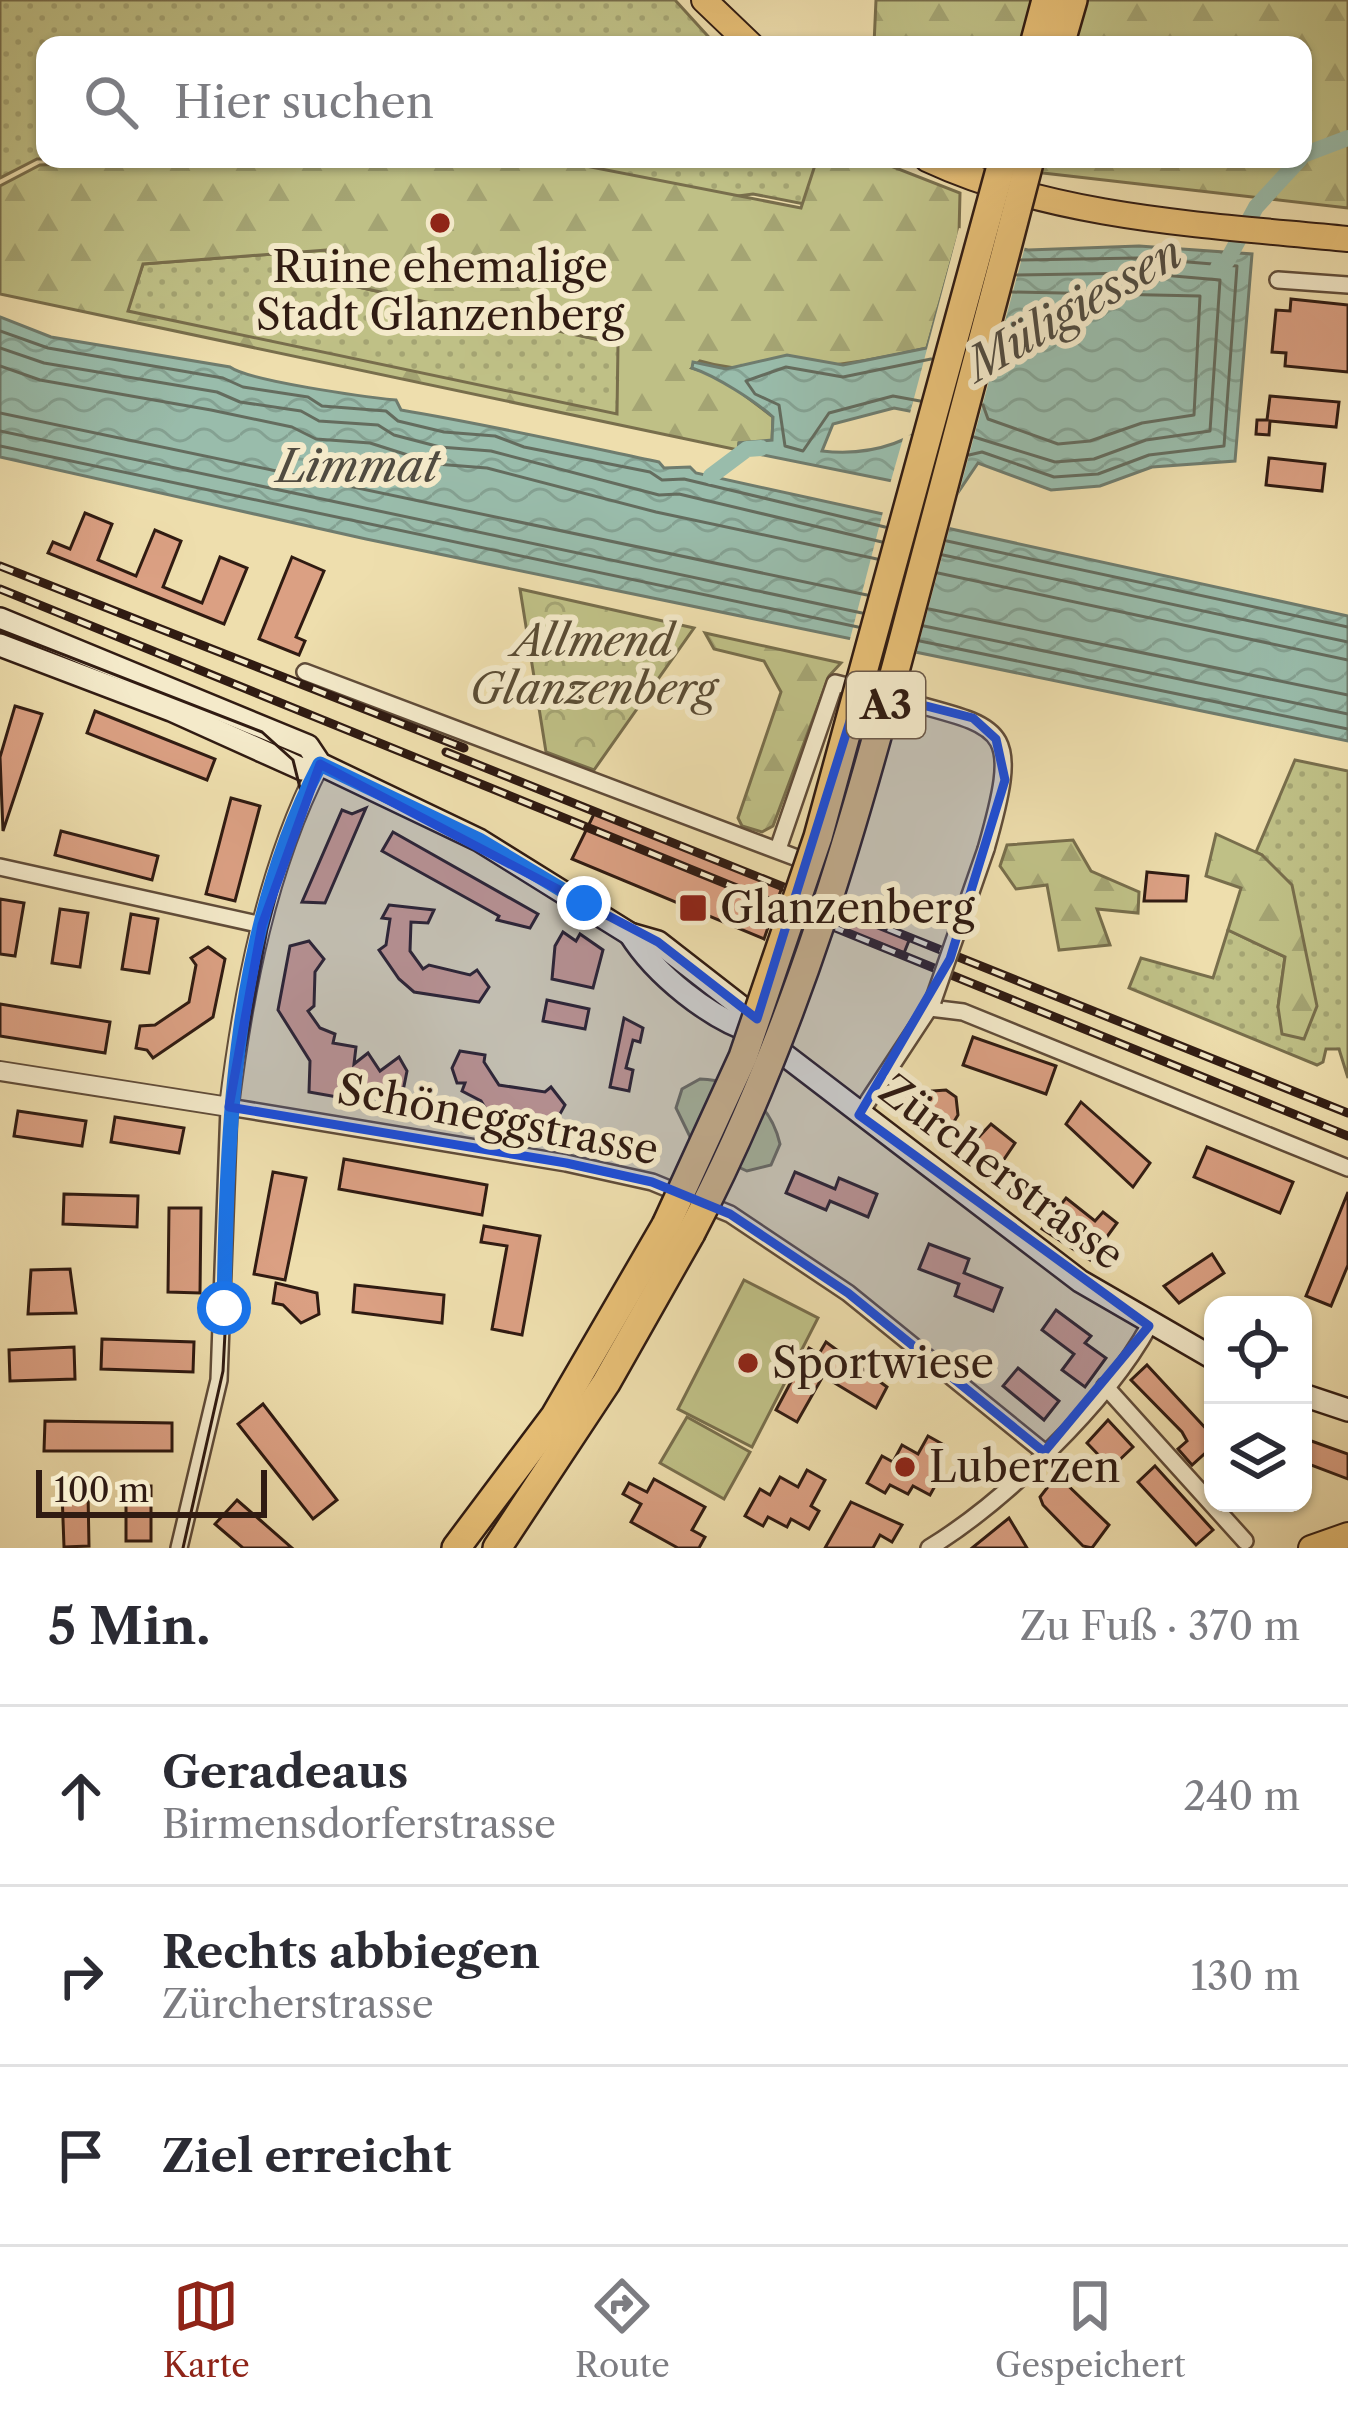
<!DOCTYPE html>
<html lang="de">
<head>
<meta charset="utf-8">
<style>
  :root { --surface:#fff; --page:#f7f7f7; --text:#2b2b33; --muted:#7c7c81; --line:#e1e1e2; --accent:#8f2418 }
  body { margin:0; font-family:"Libre Caslon Text",serif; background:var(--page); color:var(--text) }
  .controls { position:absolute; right:36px; bottom:36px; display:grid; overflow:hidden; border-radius:24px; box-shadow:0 3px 9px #0004 }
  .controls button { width:108px; height:108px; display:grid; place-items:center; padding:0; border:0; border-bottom:3px solid var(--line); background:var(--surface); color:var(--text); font:60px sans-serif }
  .scale { position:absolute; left:36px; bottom:30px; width:231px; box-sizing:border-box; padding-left:12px; border:6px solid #301b12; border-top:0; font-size:33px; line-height:42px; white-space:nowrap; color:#301b12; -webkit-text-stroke:9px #f4eaca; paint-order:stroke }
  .stop { position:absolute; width:36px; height:36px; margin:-27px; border:9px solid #1a73e8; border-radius:50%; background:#fff }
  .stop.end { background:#1a73e8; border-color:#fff; box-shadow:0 3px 12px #0008 }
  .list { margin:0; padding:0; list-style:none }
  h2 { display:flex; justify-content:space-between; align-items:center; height:156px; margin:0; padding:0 48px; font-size:51px }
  h2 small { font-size:39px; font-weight:400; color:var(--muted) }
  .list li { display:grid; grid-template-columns:78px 1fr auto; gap:36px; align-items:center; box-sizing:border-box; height:180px; padding:0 48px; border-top:3px solid var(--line) }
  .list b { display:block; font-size:45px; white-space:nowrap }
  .list p { margin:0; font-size:39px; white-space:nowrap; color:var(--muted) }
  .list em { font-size:39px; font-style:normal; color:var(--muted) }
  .icon { flex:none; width:66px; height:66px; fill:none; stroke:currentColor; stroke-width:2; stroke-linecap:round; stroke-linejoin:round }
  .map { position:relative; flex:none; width:1348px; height:1548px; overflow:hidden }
  .search { position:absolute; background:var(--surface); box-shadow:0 3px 9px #0004; left:36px; right:36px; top:36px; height:132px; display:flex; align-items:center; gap:30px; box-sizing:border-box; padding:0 42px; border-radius:24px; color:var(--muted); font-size:45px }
  .sheet { height:696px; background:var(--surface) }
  nav { display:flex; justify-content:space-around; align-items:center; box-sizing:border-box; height:168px; border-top:3px solid var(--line); background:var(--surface); font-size:33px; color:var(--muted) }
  nav a { display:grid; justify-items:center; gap:6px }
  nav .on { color:var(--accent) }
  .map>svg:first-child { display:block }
  .grass { fill:url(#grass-dots); stroke:#786e4c; stroke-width:3 }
  .forest { fill:url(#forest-firs); stroke:#786e4c; stroke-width:3; fill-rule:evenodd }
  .park { fill:url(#park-crowns); stroke:#786e4c; stroke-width:3 }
  .pitch { fill:#bfc086; stroke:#786e4c; stroke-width:3 }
  .water { fill:url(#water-waves); stroke:#6f7c6e; stroke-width:3; fill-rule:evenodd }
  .pier { fill:#eedead }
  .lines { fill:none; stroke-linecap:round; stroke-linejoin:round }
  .shore { stroke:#646c5e; stroke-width:3 }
  .canal { stroke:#99bcab; stroke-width:16 }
  .building { fill:#dba083; stroke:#301b12; stroke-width:3 }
  .minor-casing { stroke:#604c39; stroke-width:20 }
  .tertiary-casing { stroke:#604c39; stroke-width:22 }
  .secondary-casing { stroke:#301b12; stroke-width:26 }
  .primary-casing { stroke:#301b12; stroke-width:28 }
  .motorway-casing { stroke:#301b12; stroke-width:32 }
  .minor { stroke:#f4eaca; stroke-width:15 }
  .tertiary { stroke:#f4eaca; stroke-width:18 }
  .secondary { stroke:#f4eaca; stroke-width:21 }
  .primary { stroke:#e7bf76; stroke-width:24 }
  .motorway { stroke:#e7bf76; stroke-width:27 }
  .tram { stroke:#301b12; stroke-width:3 }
  .rail-casing { stroke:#301b12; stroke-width:9 }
  .rail { stroke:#f4eaca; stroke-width:4.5; stroke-dasharray:14; stroke-linecap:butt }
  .minor-bridge-casing { stroke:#604c39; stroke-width:20; stroke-linecap:butt }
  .motorway-bridge-casing { stroke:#301b12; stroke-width:32; stroke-linecap:butt }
  .minor-bridge { stroke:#f4eaca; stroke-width:15 }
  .motorway-bridge { stroke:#e7bf76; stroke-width:27 }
  .route { stroke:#1a73e8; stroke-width:15 }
  .marked { fill:#1d4ed8; fill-opacity:0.2; stroke:#1d4ed8; stroke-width:9; stroke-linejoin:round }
  .poi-dot { fill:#8f2418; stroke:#f4eaca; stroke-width:4.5 }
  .labels { text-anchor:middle; stroke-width:12; stroke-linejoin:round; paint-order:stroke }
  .shield { fill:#f4eaca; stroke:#6b5949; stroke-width:3 }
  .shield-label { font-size:39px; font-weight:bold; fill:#301b12 }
  .poi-label { font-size:42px; fill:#301b12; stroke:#f4eaca; text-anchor:start }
  .park-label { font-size:42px; font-style:italic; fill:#5b4d35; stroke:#f4eaca }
  .street-label { font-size:42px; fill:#301b12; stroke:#f4eaca }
  .water-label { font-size:45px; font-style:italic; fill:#504b40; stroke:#f4eaca }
</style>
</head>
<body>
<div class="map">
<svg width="1348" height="1548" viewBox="0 0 1348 1548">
  <defs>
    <pattern id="grass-dots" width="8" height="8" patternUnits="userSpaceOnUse" patternTransform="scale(3)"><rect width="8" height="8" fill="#bfc086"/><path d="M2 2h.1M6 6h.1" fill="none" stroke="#a4a473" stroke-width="1.8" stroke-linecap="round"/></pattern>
    <pattern id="forest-firs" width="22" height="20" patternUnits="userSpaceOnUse" patternTransform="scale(3)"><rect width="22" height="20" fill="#bfc086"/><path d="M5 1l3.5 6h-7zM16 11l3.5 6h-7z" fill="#a4a473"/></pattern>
    <pattern id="park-crowns" width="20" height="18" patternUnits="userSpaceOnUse" patternTransform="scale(3)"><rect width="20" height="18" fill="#bfc086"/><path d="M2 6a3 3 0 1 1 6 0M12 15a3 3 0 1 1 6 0" fill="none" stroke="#a4a473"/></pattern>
    <pattern id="water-waves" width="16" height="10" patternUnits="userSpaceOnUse" patternTransform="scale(3)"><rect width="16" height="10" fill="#99bcab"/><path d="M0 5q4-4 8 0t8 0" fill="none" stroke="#84a192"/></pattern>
  </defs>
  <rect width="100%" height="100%" fill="#eedead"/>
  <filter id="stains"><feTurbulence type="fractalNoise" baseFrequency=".00167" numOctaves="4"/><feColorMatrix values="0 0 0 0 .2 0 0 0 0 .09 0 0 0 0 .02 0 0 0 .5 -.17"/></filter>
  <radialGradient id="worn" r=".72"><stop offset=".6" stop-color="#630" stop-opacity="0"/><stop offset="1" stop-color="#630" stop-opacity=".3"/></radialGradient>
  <g class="grass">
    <polygon points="0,0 675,0 716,45 45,45 45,159 161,159 37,159 0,178"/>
    <polygon points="518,159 850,159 825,208 753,194 708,200"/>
    <polygon points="326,250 344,284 619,344 617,415 127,312 143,264"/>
    <polygon points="1295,760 1348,771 1348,1078 1339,1049 1326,1049 1323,1062 1317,1065 1129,988 1141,958 1213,978 1228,930 1285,957 1278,1007 1304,1039 1262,855 1256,852"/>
  </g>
  <g class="forest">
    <polygon points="876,0 1348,0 1348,208 1043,173 1005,159 1303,159 1303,45 874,45"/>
    <path d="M191 159H550L801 208 817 159H873L960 193 959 234 927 348C863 363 762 380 700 361L692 368 719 376 773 417 772 441 739 443 738 450 0 294V186L40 165ZM326 250 344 284 618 344 617 414 128 311 143 264Z"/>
    <polygon points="705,633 841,663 829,676 773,826 762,832 742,826 738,818 781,692 764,661 714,649"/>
    <polygon points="1216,834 1262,855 1292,885 1317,1006 1304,1039 1282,1034 1278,1007 1285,957 1228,930 1241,888 1206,876"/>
    <polygon points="1073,840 1091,871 1139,892 1138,913 1097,909 1110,945 1059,950 1047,885 1016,889 1000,866 1007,845"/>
  </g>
  <polygon class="park" points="520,589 694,628 594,770 546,752"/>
  <g class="pitch">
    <path d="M700 1079C741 1080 771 1105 780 1144L771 1165 747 1171 695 1147 676 1108 682 1089Z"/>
    <polygon points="744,1280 818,1318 752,1447 678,1409"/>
    <polygon points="687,1417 750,1452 724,1499 660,1463"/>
  </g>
  <g class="water">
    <path d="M959 234 1028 250 1139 246 1252 254 1235 461 1152 467 1100 486 1051 490 978 463 957 494 738 450 739 443 772 440 773 417C755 401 716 376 692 368L693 362 726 369 787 355 843 365 927 348ZM894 408 940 417C906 445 866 456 822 451L833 424Z"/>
    <path d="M0 317 51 337 230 367C249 381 365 397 396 400L401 410C490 425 574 444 659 462L664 468 690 467 696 473 1348 616V741L366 539 0 457Z"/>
  </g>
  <g class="pier">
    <polygon points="959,228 1026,243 957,500 890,484 904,435 930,436 933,421 909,417"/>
    <polygon points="884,508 951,523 915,658 849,643"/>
  </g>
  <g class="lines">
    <g class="shore">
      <polyline points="0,331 48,348 223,378 243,387 308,397 322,406 386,411 398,421 444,432 495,436 524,447 650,472 662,480 684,479 885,527"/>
      <polyline points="0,348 44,363 217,392 240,402 301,411 319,421 378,425 394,435 440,447 491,451 659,495 679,494 882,542"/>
      <polyline points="0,366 40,380 211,410 292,427 316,439 370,443 436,464 487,468 656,512 877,559"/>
      <polyline points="920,401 893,396 829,413 803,451 785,446 779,405 755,394 746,381 786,367 843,377 931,359"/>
      <polyline points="983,405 988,419 1058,444 1090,441 1142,423 1194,415 1200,296 1012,292"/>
      <polyline points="0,413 867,595"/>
      <polyline points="0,431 862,613"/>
      <polyline points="974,437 1055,462 1094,459 1146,440 1210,431 1220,280 1139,273 1017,275"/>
      <polyline points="0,446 858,627"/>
      <polyline points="969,455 982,452 1054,477 1098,474 1149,455 1224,446 1237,266 1139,258 1021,260"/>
      <polyline points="947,541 1348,627"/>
      <polyline points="943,555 1348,642"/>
      <polyline points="938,573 1348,660"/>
      <polyline points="929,609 1348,695"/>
      <polyline points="924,626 1348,714"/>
      <polyline points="920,641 1348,729"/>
    </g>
    <g class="canal">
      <polyline points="1303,155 1348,138"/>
      <polyline points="1218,267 1227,261 1256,207 1300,159"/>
      <polyline points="711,476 747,449 761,448"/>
    </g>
  </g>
  <g class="building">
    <polygon points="1291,299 1348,305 1348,372 1285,366 1286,353 1272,352 1276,310 1290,311"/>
    <polygon points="1270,396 1339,402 1336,427 1270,421 1269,435 1256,434 1257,420 1267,420"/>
    <polygon points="1269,458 1325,464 1322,491 1266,485"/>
    <polygon points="85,513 112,524 98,560 136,576 155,530 181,541 163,587 202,603 220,557 247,568 224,624 48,553 53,542 70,549"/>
    <polygon points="292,557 324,571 296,637 305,641 299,655 259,639"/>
    <polygon points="15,706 42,714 3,831 0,757"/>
    <polygon points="95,711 215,759 207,780 87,733"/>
    <polygon points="231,798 260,806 235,901 206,894"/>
    <polygon points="366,808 325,903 302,902 342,810 352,814"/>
    <polygon points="595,812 782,887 764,939 572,859"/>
    <polygon points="61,831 158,856 152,880 55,855"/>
    <polygon points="393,832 538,914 530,928 497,920 499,916 382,851"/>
    <polygon points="1147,872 1188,876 1186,901 1144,901"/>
    <polygon points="0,899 24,903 15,956 0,954"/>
    <polygon points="389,905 434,910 428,923 411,922 410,951 423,969 429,965 470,975 477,970 489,987 479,1002 414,992 399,979 379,950 386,945 390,919 382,918"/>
    <polygon points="60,909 88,913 80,967 52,963"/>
    <polygon points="843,912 910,938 904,953 838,927"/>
    <polygon points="131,914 158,919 149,973 122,969"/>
    <polygon points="563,932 576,941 580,934 603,950 593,988 552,979 555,946"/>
    <polygon points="309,941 324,959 315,972 314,1006 308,1011 320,1028 335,1034 333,1043 356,1047 354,1064 368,1053 380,1071 399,1057 407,1071 403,1091 394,1090 378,1101 367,1086 346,1082 343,1098 309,1092 310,1061 278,1010 290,946"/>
    <polygon points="208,947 225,959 213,1017 153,1058 147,1050 136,1048 140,1026 155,1025 189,1002 196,965 191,958"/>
    <polygon points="547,1000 589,1009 585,1029 543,1021"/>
    <polygon points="0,1004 110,1022 105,1053 0,1036"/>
    <polygon points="624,1018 643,1028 640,1042 633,1040 626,1068 633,1070 629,1091 610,1087"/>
    <polygon points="973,1037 1056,1066 1046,1094 963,1065"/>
    <polygon points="460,1051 485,1055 484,1062 499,1085 545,1092 551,1087 565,1105 555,1123 489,1114 481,1101 462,1091 465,1083 457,1083 452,1068"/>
    <polygon points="946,1090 956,1097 958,1115 949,1130 930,1132 922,1119 920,1092"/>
    <polygon points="1081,1102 1150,1163 1133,1187 1066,1124"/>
    <polygon points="18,1111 86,1121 82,1146 14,1136"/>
    <polygon points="115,1117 184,1128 179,1153 111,1142"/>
    <polygon points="991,1124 1015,1143 990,1180 960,1157"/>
    <polygon points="1207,1147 1293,1182 1280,1213 1194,1177"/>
    <polygon points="344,1159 487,1185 482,1215 339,1189"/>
    <polygon points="273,1172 306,1178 285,1280 254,1274"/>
    <polygon points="795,1172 835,1189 839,1178 877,1194 868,1217 830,1201 826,1210 786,1193"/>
    <polygon points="1348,1192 1348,1265 1331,1306 1306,1296"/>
    <polygon points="64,1194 138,1196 137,1227 63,1224"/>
    <polygon points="1066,1198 1095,1221 1103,1212 1117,1223 1090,1260 1042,1229"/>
    <polygon points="169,1208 201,1208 200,1293 168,1292"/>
    <polygon points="484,1226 540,1236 522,1335 492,1329 507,1246 481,1242"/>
    <polygon points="929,1244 969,1259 964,1273 1002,1288 993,1311 955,1296 959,1284 919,1269"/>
    <polygon points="1212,1254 1224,1273 1179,1303 1164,1286"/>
    <polygon points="70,1269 76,1313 28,1314 31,1270"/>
    <polygon points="276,1283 317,1293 319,1314 301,1323 283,1305 273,1303"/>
    <polygon points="355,1285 444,1295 442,1323 353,1312"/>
    <polygon points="1056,1310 1091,1336 1085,1343 1106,1358 1085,1387 1062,1370 1074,1354 1042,1330"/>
    <polygon points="102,1339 194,1342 193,1372 101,1369"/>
    <polygon points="826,1342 887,1387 876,1408 823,1376 797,1422 776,1410 809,1348 819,1354"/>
    <polygon points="74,1347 75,1379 10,1381 9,1350"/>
    <polygon points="1147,1365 1210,1433 1213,1446 1192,1465 1178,1449 1187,1441 1182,1432 1131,1380"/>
    <polygon points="1018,1368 1059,1401 1044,1420 1003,1386"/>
    <polygon points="263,1404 337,1500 313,1519 238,1424"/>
    <polygon points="1108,1420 1133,1447 1111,1468 1087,1443"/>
    <polygon points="45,1421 172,1423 172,1451 44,1451"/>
    <polygon points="928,1436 946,1446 932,1472 940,1477 930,1495 913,1486 908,1494 890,1485 885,1493 867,1483 882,1456 893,1462 902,1445 918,1454"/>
    <polygon points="1303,1438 1348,1454 1348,1479 1303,1462"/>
    <polygon points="1155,1466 1213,1530 1196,1545 1138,1482"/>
    <polygon points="807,1470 825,1480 811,1506 819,1511 809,1529 791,1519 787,1527 768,1517 763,1526 745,1516 760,1489 770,1495 780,1477 798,1487"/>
    <polygon points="1057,1475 1109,1525 1092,1548 1083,1546 1043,1505 1040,1497"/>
    <polygon points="654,1479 705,1507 692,1530 705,1537 699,1548 678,1548 631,1522 641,1504 623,1494 629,1483 647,1492"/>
    <rect x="126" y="1486" width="25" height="55"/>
    <polygon points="62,1492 88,1492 89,1546 64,1547"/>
    <polygon points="237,1500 260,1520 292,1548 243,1548 215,1524"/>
    <polygon points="851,1502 902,1525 892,1542 880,1535 873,1548 825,1548"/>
    <polygon points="1009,1518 1027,1548 972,1548"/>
  </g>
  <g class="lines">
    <defs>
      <g id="minor">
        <polyline points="1278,280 1348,285"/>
        <polyline points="305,672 813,864"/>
        <path d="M886 696C1005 729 1023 719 986 849"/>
        <polyline points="778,849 835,683 863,690"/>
        <polyline points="0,867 262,925"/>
        <polyline points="930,1008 963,1012 1348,1168"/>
        <polyline points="859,1115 932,1004"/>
        <polyline points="1105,1386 1245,1541"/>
        <polyline points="179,1548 219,1380 229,1107 566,1163 652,1182 730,1214 848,1293 1044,1452"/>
        <path d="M929 1548C1003 1503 1107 1403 1149 1326"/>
      </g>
      <path id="tertiary" d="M0 1071 229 1107C243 992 267 867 320 764"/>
      <g id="secondary">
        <polyline points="0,619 308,746 320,764 479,840 630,934 658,942 744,1009 756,1032"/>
        <polyline points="0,645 171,710 302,769 320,764"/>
        <path d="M630 934C655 974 710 1019 756 1033L1080 1281 1213 1358"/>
        <polyline points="1303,1395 1348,1410"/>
      </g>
      <g id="primary">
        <polyline points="704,0 751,45"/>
        <path d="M927 159C1056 219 1208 225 1348 239"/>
        <polyline points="1311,1548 1348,1535"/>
      </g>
      <g id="motorway">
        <polyline points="1034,45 1046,0"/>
        <polyline points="1060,45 1073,0"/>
        <polyline points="456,1548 555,1416 666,1225"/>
        <polyline points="497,1548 606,1383 691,1233"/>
      </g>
    </defs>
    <use href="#minor" class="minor-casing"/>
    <use href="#tertiary" class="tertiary-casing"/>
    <use href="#secondary" class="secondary-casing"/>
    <use href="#primary" class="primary-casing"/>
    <use href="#motorway" class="motorway-casing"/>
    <use href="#minor" class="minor"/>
    <use href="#tertiary" class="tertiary"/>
    <use href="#secondary" class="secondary"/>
    <use href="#primary" class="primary"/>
    <use href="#motorway" class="motorway"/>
    <polyline class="tram" points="0,630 262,732 293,760 302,796 267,929 238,1086 223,1371 183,1548"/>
    <defs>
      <g id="rail">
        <polyline points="0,566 464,748"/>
        <polyline points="0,589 1348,1136"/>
        <polyline points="446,752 1348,1113"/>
      </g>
    </defs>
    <use href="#rail" class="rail-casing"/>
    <use href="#rail" class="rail"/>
    <defs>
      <polyline id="minor-bridge" points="933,1001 986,849"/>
      <g id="motorway-bridge">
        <polyline points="666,1225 743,1057 818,837 1003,159"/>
        <path d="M691 1233C796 1033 857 818 914 599 953 453 992 306 1030 159"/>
      </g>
    </defs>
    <use href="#minor-bridge" class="minor-bridge-casing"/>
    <use href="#motorway-bridge" class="motorway-bridge-casing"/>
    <use href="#minor-bridge" class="minor-bridge"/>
    <use href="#motorway-bridge" class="motorway-bridge"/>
  </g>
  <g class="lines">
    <path class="route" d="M224 1308C227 1126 233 930 320 764L479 840 584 903"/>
  </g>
  <path class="marked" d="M860 689 973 718 996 739 1005 780 950 959 859 1115 1149 1326 1044 1452 848 1293 730 1214 652 1182 566 1163 229 1107 262 925 320 764 658 942 757 1019Z"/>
  <g class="poi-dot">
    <circle cx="440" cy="223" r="12"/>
    <rect x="678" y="893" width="30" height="30" rx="6"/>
    <circle cx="748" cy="1363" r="12"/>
    <circle cx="905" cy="1467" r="12"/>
  </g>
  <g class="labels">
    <rect class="shield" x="847" y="672" width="78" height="66" rx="9"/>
    <g class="shield-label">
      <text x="886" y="719">A3</text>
    </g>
    <g class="poi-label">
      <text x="440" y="282" text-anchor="middle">Ruine ehemalige<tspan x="440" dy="48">Stadt Glanzenberg</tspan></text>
      <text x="720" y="923">Glanzenberg</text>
      <text x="772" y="1378">Sportwiese</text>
      <text x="929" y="1482">Luberzen</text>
    </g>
    <g class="park-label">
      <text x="593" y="656">Allmend<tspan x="593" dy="48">Glanzenberg</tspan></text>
    </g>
    <g class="street-label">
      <text transform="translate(498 1119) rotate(11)" y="15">Schöneggstrasse</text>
      <text transform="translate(1002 1172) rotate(37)" y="15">Zürcherstrasse</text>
    </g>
    <g class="water-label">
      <text transform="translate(1074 308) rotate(-30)" y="16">Müligiessen</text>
      <text x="358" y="482">Limmat</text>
    </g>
  </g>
  <rect width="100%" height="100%" filter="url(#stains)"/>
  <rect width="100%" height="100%" fill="url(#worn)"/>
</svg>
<div class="controls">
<button><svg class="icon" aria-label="locate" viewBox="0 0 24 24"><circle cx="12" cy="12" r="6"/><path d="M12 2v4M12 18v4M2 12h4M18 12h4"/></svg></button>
<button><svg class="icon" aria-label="layers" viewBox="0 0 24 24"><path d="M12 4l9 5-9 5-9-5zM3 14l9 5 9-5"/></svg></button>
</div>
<div class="scale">100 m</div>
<div class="stop" style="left:224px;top:1308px"></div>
<div class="stop end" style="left:584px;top:903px"></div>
<div class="search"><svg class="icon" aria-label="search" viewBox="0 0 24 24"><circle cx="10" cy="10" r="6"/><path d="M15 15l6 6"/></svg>Hier suchen</div>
</div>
<section class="sheet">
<h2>5 Min.<small>Zu Fuß · 370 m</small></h2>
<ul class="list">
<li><svg class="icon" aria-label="ahead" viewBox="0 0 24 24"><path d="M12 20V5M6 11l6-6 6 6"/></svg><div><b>Geradeaus</b><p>Birmensdorferstrasse</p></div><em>240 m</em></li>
<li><svg class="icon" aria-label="right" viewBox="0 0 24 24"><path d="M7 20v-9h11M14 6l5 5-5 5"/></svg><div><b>Rechts abbiegen</b><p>Zürcherstrasse</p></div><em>130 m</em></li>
<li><svg class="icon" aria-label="arrive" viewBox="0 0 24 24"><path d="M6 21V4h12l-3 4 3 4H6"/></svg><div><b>Ziel erreicht</b></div></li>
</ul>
</section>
<nav>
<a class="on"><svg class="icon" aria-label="map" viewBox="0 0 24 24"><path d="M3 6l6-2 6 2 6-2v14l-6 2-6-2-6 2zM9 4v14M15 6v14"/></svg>Karte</a>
<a><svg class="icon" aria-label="directions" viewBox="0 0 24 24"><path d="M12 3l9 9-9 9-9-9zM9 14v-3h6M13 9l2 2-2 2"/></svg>Route</a>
<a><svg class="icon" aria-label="saved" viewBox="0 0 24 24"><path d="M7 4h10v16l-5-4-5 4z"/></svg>Gespeichert</a>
</nav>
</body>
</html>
